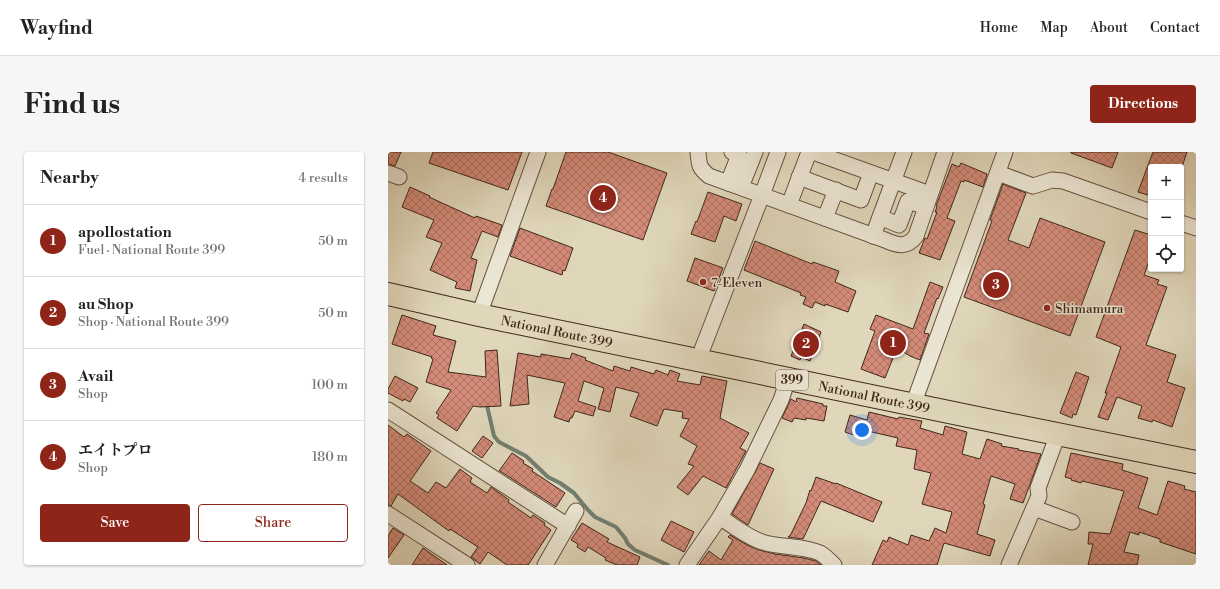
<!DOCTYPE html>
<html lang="en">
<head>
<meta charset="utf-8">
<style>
  :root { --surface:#fff; --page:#f6f6f6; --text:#222; --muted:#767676; --line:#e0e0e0; --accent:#8f2418 }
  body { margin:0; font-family:"Libre Bodoni","Noto Serif JP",serif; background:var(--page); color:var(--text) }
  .controls { position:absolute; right:12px; top:12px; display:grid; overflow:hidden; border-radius:4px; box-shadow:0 1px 3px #0004 }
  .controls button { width:36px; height:36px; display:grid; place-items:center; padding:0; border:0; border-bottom:1px solid var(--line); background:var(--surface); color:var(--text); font:20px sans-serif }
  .you { position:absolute; left:474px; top:278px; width:14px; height:14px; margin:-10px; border:3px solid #fff; border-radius:50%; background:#1a73e8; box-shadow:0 0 0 6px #1a73e833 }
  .badge { display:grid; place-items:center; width:26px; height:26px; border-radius:50%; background:var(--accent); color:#fff; font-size:13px; font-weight:700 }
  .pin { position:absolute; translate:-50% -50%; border:2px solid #fff; box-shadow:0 1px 4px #0006 }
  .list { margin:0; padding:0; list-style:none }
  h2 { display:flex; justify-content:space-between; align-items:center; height:52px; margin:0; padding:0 16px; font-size:17px }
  h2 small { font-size:13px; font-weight:400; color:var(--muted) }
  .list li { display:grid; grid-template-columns:26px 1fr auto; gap:12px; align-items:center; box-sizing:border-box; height:72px; padding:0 16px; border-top:1px solid var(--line) }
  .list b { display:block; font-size:15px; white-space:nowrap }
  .list p { margin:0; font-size:13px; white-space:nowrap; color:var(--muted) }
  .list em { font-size:13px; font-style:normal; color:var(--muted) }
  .actions { display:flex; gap:8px; padding:12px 16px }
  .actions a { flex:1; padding:9px 0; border:1px solid var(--accent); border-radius:4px; text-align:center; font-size:14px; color:var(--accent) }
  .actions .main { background:var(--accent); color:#fff }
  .icon { flex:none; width:22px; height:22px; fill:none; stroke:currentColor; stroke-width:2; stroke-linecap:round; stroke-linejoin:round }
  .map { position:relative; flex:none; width:808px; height:413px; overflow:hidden; border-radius:4px }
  header { display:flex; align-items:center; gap:24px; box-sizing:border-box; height:56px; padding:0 20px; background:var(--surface); border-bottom:1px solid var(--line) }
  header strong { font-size:19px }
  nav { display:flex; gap:22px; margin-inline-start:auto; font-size:14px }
  .intro { display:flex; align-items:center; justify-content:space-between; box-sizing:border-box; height:96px; padding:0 24px }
  h1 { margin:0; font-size:28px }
  .button { padding:10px 18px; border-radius:4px; background:var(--accent); color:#fff; font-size:14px; font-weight:700 }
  main { display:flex; gap:24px; padding:0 24px }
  aside { flex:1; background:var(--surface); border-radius:4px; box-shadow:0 1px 3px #0004 }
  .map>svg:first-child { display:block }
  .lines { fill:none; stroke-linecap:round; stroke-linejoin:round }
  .stream { stroke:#727f72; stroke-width:4 }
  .building { fill:url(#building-cross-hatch); stroke:#402719 }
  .minor-casing { stroke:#685342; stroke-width:17 }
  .highway-casing { stroke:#402719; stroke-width:24 }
  .minor { stroke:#ebe5d3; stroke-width:15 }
  .highway { stroke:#e0d7bb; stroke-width:22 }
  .poi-dot { fill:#8f2418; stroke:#ebe5d3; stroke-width:1.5 }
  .labels { text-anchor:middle; stroke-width:3; stroke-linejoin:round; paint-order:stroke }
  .shield { fill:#ebe5d3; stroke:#736051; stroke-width:1 }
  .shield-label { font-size:12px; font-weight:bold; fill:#402719 }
  .poi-label { font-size:13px; fill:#402719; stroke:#ebe5d3; text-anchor:start }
  .street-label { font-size:13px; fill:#402719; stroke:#ebe5d3 }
</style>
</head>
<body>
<header>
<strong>Wayfind</strong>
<nav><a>Home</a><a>Map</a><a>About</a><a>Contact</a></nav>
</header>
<div class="intro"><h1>Find us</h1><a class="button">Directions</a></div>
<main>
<aside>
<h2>Nearby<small>4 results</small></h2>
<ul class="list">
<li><span class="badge">1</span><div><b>apollostation</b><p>Fuel · National Route 399</p></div><em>50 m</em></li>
<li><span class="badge">2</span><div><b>au Shop</b><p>Shop · National Route 399</p></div><em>50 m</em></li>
<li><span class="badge">3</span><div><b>Avail</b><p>Shop</p></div><em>100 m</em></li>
<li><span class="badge">4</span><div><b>エイトプロ</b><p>Shop</p></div><em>180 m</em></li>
</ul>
<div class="actions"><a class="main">Save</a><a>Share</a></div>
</aside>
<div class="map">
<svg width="808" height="413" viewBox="0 0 808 413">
  <defs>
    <pattern id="building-cross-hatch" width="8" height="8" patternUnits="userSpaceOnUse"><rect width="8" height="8" fill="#d48b79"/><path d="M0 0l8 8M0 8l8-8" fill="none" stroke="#ad7262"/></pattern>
  </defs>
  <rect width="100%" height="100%" fill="#e0d7bb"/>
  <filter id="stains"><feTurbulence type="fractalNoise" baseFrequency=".005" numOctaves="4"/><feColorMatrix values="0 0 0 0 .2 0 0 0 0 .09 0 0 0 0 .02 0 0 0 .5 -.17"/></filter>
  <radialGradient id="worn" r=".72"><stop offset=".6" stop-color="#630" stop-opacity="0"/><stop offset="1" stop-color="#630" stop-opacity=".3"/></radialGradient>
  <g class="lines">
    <polyline class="stream" points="98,249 106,284 111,290 138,304 160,325 172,331 186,341 200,358 207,365 228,375 237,386 240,392 247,398 280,413"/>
  </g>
  <g class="building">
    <polygon points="0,0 13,0 7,14 0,12"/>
    <polygon points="45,0 134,0 120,38 41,11"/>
    <polygon points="178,0 220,0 279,21 255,88 158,54 164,37 165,37"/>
    <polygon points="683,0 730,0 724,16 683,1"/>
    <polygon points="765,0 799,0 794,15 763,15 763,44 750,40"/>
    <polygon points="573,11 599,22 595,35 576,28 576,30 573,29 559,66 567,69 552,108 531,101 537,86 539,87 549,60 547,60 549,55 548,54 564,12 571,15"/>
    <polygon points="615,32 638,41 620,88 641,96 652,66 717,90 682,184 576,145 604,69 602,68"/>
    <polygon points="22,35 42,44 41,45 87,66 88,64 114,73 110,85 94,79 83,106 89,108 82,139 67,136 69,130 42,118 54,91 38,85 46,68 14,55"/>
    <polygon points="320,40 354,52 348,69 336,64 327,90 303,82 308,69 309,70"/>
    <polygon points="132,76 185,96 177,119 175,118 174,123 122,104"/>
    <polygon points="747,78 763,83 763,104 756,123 771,128 769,132 779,135 758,193 788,203 779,230 797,236 784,275 765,268 764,270 750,266 754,254 729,245 720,268 710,265 719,241 717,241 733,195 708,185"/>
    <polygon points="367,89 424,112 425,110 451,119 447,130 468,139 460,160 437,152 437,154 427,150 424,156 415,152 418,145 412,143 413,141 356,118"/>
    <polygon points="307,106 335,116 326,139 299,129"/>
    <polygon points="542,130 555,135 550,147 549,146 536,181 541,182 532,208 522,204 509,196 497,226 473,217 487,179 482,177 488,163 525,177"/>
    <polygon points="14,163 48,174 45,183 68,189 60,220 98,225 97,199 109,198 113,254 92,255 85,254 69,279 49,266 51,263 48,261 63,238 38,230 45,207 43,206 44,205 4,192"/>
    <polygon points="416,172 433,180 422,209 413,205 412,208 403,204"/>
    <polygon points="130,201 153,205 153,202 182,207 184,201 198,206 197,208 225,219 226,214 242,219 243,215 266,222 268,218 280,223 282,218 292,222 289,229 312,233 314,224 339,229 332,266 361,281 352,296 358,299 338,336 315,324 300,343 289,335 306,314 300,312 309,294 292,284 301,267 294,266 295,260 276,257 269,274 242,264 251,241 228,235 222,260 210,257 216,236 196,229 190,249 208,255 205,264 187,259 184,266 182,266 181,270 166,265 177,231 139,223 141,252 122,254"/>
    <polygon points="688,220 701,225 688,263 685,262 684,266 672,261"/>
    <polygon points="7,224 30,236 22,250 16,247 15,249 0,241 0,237"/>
    <polygon points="409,246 435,252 435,254 439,254 436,269 418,266 418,268 406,266 404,270 394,266 403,247 408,250"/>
    <polygon points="481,260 510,267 511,265 534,269 532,276 555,283 557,274 579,280 574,302 592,307 599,287 614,292 613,294 631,297 630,298 653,302 635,351 622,347 627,332 603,324 595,352 597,353 589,382 607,388 602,404 556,391 549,413 484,413 495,388 499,390 501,385 520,393 523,383 541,389 547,376 558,381 564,360 534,352 543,321 526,317 529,298 508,294 510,286 471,277 469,284 457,280 462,263 479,268"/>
    <polygon points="0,273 16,285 19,282 43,299 22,329 40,341 48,330 58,336 72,317 84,326 82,330 99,341 103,335 121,348 120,350 143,366 145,363 157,371 156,373 163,378 140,413 119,413 100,400 92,412 83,405 90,395 62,377 61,379 10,342 3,354 0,353"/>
    <polygon points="95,284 105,291 94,306 84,299"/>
    <polygon points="124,301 136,309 135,311 145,317 144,319 177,341 168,355 112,319 111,319"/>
    <polygon points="683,301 735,312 734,318 760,326 750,356 769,363 780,329 797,334 796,337 808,340 808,402 772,390 772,387 751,380 751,383 742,380 736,400 751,403 749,413 700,413 705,392 700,392 701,380 722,382 736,339 694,329 693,331 683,328 684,327 677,325"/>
    <polygon points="372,311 386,317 360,373 344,362"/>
    <polygon points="428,325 448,332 448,331 494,350 485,370 433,349 415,387 400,385 401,384 402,384 418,351 422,338 423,339"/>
    <polygon points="283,369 306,380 296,400 273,388"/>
    <polygon points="194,371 221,387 219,390 252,405 249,413 229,413 217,408 218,406 200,395 197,400 189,395 190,392 183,388"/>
    <polygon points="5,376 16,383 0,406 0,384"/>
    <polygon points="342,383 359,393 371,398 387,402 416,406 428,409 433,413 311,413 321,399 333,408 345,388 340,385"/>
    <polygon points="35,396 59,413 24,413"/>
  </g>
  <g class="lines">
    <defs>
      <g id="minor">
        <path d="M310 0C311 13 311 16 321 24L497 88C510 94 519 96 528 84L557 0"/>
        <polyline points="425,0 542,42"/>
        <polyline points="0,21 11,25"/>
        <polyline points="610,21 645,34 664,28 675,29 763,60"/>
        <polyline points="411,25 473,48 483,21"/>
        <polyline points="340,31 351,3 344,0"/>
        <polyline points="353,35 367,0"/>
        <polyline points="401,53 421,0"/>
        <polyline points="492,65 511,73 520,49 538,55"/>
        <polyline points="437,66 448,38"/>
        <polyline points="793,71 808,76"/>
        <polyline points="485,84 516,0"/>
        <polyline points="91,163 150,0"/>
        <polyline points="310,208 374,43 390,0"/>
        <polyline points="525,253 617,0"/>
        <polyline points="0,258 180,374"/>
        <polyline points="646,356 684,370"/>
        <polyline points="0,362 79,413"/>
        <path d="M332 365C345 374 359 385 374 390 393 396 414 393 432 401 437 404 442 409 446 413"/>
        <polyline points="157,413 188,359"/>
        <polyline points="299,413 332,365 359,318 393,248 396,239 399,227"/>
        <polyline points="621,413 651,344 650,336 670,282"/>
      </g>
      <g id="highway">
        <path id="s1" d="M0 142 91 163 619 272 808 310"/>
      </g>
    </defs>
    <use href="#minor" class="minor-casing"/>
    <use href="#highway" class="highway-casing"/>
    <use href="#minor" class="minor"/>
    <use href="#highway" class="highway"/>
  </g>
  <g class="poi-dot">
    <circle cx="315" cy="130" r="4"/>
    <circle cx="659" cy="156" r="4"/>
  </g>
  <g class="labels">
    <rect class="shield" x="388" y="218" width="32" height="20" rx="3"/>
    <g class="shield-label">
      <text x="404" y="232">399</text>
    </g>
    <g class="poi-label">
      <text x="323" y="135">7-Eleven</text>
      <text x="667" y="161">Shimamura</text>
    </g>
    <g class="street-label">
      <text dy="5" stroke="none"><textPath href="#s1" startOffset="173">National Route 399</textPath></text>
      <text dy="5" stroke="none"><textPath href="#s1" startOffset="497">National Route 399</textPath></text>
    </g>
  </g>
  <rect width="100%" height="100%" filter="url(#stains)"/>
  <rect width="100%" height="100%" fill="url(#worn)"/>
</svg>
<div class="controls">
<button>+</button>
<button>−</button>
<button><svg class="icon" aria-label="locate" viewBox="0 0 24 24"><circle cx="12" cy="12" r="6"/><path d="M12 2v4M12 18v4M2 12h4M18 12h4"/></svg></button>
</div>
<div class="you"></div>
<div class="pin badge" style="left:505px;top:191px">1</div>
<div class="pin badge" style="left:418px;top:192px">2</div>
<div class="pin badge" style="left:608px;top:133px">3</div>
<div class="pin badge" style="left:215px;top:46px">4</div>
</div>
</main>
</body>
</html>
